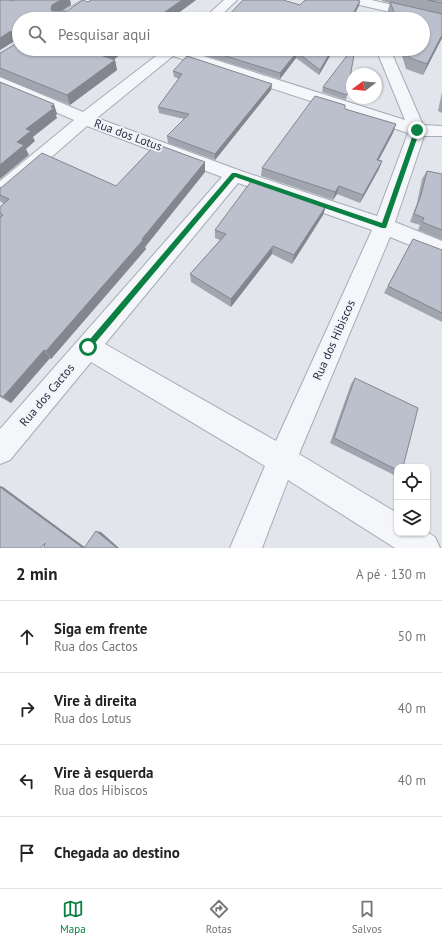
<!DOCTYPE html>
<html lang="pt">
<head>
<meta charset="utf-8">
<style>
  :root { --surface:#fff; --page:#f6f6f6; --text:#222; --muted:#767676; --line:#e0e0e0; --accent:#0b8043 }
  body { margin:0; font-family:"PT Sans",sans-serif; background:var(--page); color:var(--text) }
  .controls { position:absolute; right:12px; bottom:12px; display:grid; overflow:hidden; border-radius:8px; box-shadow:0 1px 3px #0004 }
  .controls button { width:36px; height:36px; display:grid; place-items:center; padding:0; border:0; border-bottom:1px solid var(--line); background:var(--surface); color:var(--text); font:20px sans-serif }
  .compass { position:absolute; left:346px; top:68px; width:36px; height:36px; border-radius:50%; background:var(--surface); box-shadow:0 1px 3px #0004; rotate:254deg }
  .stop { position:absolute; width:12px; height:12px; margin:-9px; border:3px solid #0b8043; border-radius:50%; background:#fff }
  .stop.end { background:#0b8043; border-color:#fff; box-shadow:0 1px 4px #0008 }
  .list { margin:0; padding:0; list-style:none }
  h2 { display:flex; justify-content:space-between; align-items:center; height:52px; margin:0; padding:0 16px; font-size:17px }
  h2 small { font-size:13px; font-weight:400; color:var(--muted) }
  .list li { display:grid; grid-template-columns:26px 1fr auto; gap:12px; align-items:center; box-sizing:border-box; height:72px; padding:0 16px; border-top:1px solid var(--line) }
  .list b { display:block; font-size:15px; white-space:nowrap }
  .list p { margin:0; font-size:13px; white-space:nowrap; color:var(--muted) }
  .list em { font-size:13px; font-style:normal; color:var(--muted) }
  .icon { flex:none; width:22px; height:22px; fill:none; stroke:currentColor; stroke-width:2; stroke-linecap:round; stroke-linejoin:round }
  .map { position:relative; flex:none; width:442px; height:548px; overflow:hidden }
  .search { position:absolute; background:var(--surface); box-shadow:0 1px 3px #0004; left:12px; right:12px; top:12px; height:44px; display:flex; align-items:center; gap:10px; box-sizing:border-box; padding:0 14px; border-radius:22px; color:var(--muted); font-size:15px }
  .sheet { height:340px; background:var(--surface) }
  nav { display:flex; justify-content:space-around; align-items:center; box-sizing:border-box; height:56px; border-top:1px solid var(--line); background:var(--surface); font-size:11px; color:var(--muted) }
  nav a { display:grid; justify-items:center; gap:2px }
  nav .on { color:var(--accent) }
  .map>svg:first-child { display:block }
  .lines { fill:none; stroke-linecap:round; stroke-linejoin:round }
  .minor-casing { stroke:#a6abb6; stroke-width:2 }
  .minor { fill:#f5f6f9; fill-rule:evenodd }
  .wall { fill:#a1a5af }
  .shaded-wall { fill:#83868f }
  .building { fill:#bbc0cc; stroke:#83868f }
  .route { fill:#0b8043 }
  .labels { text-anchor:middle; stroke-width:3.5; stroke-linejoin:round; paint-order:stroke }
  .street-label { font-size:12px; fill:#283145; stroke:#f2f4f8 }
</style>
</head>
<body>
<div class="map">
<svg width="442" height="548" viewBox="0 0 442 548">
  <rect width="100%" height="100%" fill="#e2e5eb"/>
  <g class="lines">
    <defs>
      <g id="minor">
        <polygon points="83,0 97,0 70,19 55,19 56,16"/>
        <polygon points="224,0 237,0 217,19 203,19"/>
        <polygon points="349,0 371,0 442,16 442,24 351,3"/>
        <path d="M165 49H181L405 120 376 49H390L423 125 442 126V136H424L395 222 442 241V258L390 237 299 454 397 513V533H427V532L435 537 440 548H395L288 480 262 548H230L265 466 91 362 10 460 0 464V429L222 177 87 126 7 196 0 198V181L74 120 0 88V77L83 112ZM173 56 408 133 377 216 241 171 97 118ZM238 183 372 230 276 441 105 344Z"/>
      </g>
    </defs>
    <use href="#minor" class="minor-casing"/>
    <use href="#minor" class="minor"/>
  </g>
  <g class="wall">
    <polygon points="0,0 13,1 15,0 70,0 71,5 62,11 67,11 91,0 196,0 170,19 19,19 19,49 128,49 114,59 115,60 117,70 70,105 0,77 0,53 2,52 18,42 18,41 13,42 0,50"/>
    <polygon points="382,0 442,0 442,38 423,75 406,69 400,49 423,49 423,19 389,19 387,13 390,3 382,1"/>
    <polygon points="197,49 334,49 319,75 296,58 280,79 197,53"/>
    <polygon points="173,71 272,84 271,90 215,160 168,143 167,136 184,119 159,113 158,107 179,79 174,77"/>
    <polygon points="323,87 347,95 346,100 322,92"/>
    <polygon points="442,92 442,113 438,111"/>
    <polygon points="345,109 396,124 393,133 379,160 382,161 379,169 360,203 337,194 333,200 261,176 262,168"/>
    <polygon points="205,162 205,172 145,247 146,249 51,359 50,358 11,403 0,397 0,207 4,204 0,201 0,188 116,186"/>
    <polygon points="427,171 442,174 442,240 418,230 420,225 410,222 417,203 422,179"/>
    <polygon points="326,206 323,215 292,264 272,254 231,307 191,282 190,274 220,240 215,238 215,230"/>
    <polygon points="413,239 442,250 442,322 384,293"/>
    <polygon points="355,378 397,467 397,475 396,476 330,443 351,384"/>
  </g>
  <g class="shaded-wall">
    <polygon points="61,0 70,0 71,5 55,15 51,9 52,5"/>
    <polygon points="182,0 196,0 170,19 155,19"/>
    <polygon points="360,1 359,6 352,19 350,19"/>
    <polygon points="16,31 17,38 18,41 13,42 0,50 0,38 9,32"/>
    <polygon points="442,35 442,38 423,75 427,64"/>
    <polygon points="112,49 128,49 105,66 103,56"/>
    <polygon points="332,49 334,49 319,75 320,70"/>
    <polygon points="297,52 296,58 280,79 280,73"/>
    <polygon points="115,60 117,70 70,105 67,95"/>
    <polygon points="272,84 271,90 215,160 215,154"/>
    <polygon points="54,104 57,114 56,115 57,118 33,137 35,141 26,149 29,155 0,179 0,165 26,129"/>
    <polygon points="396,124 393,133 374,168 377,160"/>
    <polygon points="382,161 379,169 360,203 363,195"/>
    <polygon points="205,162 205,172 145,247 146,249 51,359 46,351"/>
    <polygon points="339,186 337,194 333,200 335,192"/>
    <polygon points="326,206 323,215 292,264 294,255"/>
    <polygon points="273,246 272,254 231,307 231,299"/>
    <polygon points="44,350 50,358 11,403 3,397"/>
    <polygon points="0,486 3,487 86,548 83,548 0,487"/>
    <polygon points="96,531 101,532 119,548 117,548"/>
  </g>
  <g class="building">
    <polygon points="0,0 9,0 13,1 15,0 61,0 52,5 51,9 52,11 67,11 83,0 88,2 91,0 182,0 155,19 19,19 19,38 17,38 16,31 9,32 0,38"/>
    <polygon points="243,0 283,0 300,5 305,0 356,0 360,1 350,19 225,19"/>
    <polygon points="428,0 442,0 442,3"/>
    <polygon points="390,2 442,14 442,35 427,64 410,58 407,49 423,49 423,19 397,19"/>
    <polygon points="19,42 19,49 112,49 103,56 115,60 67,95 0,68 0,53 2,52"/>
    <polygon points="203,49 332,49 320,70 297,52 280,73"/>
    <polygon points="352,49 355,49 347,95 323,87"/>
    <polygon points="187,56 272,84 215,154 167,136 189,114 158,107 182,74 173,71"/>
    <polygon points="0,82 54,104 51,107 54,108 26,129 31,131 17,142 24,145 0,165"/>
    <polygon points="315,96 345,105 345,109 396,124 377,160 382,161 363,195 339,186 335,192 262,168"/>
    <polygon points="156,144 205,162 142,239 143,240 46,351 44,350 3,397 0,395 0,218 3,215 0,213 0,207 9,199 0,195 0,188 2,187 42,153 116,186"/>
    <polygon points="427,171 442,174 442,230 422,222 424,218 414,214 421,195"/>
    <polygon points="252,180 326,206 294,255 273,246 231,299 190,274 226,234 215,230"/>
    <polygon points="413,239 442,250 442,313 388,286"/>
    <polygon points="355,378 418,408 403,467 397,467 397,470 334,438"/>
    <polygon points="0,487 83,548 44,548 45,543 41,548 0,548"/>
    <polygon points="96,531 117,548 84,548"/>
  </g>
  <polygon class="route" points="415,129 420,130 386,228 382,228 235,177 90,349 85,349 85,345 232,173 236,173 382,223"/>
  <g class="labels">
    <g class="street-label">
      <text transform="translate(128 135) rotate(20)" y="4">Rua dos Lotus</text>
      <text transform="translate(334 340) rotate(-66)" y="4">Rua dos Hibiscos</text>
      <text transform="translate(47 395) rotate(-50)" y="4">Rua dos Cactos</text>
    </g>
  </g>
</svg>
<div class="controls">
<button><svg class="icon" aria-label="locate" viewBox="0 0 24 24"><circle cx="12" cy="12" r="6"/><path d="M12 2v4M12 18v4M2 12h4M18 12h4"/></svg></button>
<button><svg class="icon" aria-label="layers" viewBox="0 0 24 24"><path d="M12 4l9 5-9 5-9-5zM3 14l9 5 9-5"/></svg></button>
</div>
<svg class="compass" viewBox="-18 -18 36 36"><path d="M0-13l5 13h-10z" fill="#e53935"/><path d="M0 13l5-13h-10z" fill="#767676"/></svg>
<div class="stop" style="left:88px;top:347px"></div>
<div class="stop end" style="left:417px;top:130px"></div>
<div class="search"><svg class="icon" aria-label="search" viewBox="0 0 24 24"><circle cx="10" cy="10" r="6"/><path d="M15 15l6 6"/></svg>Pesquisar aqui</div>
</div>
<section class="sheet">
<h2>2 min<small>A pé · 130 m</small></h2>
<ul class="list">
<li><svg class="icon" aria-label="ahead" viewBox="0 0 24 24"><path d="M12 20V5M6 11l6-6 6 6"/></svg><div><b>Siga em frente</b><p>Rua dos Cactos</p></div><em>50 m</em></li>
<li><svg class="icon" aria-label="right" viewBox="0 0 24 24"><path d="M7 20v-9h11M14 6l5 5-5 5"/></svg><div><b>Vire à direita</b><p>Rua dos Lotus</p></div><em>40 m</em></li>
<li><svg class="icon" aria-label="left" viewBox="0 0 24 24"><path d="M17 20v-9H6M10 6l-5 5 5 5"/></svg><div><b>Vire à esquerda</b><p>Rua dos Hibiscos</p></div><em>40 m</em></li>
<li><svg class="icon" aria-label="arrive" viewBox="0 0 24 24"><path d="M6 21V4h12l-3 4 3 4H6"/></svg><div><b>Chegada ao destino</b></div></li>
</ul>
</section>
<nav>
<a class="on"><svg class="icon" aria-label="map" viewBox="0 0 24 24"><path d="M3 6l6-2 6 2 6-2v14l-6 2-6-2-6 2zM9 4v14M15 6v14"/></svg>Mapa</a>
<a><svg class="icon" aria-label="directions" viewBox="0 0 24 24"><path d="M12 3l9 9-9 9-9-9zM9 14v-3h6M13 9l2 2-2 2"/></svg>Rotas</a>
<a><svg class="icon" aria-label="saved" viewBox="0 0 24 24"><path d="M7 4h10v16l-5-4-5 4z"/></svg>Salvos</a>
</nav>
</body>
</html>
